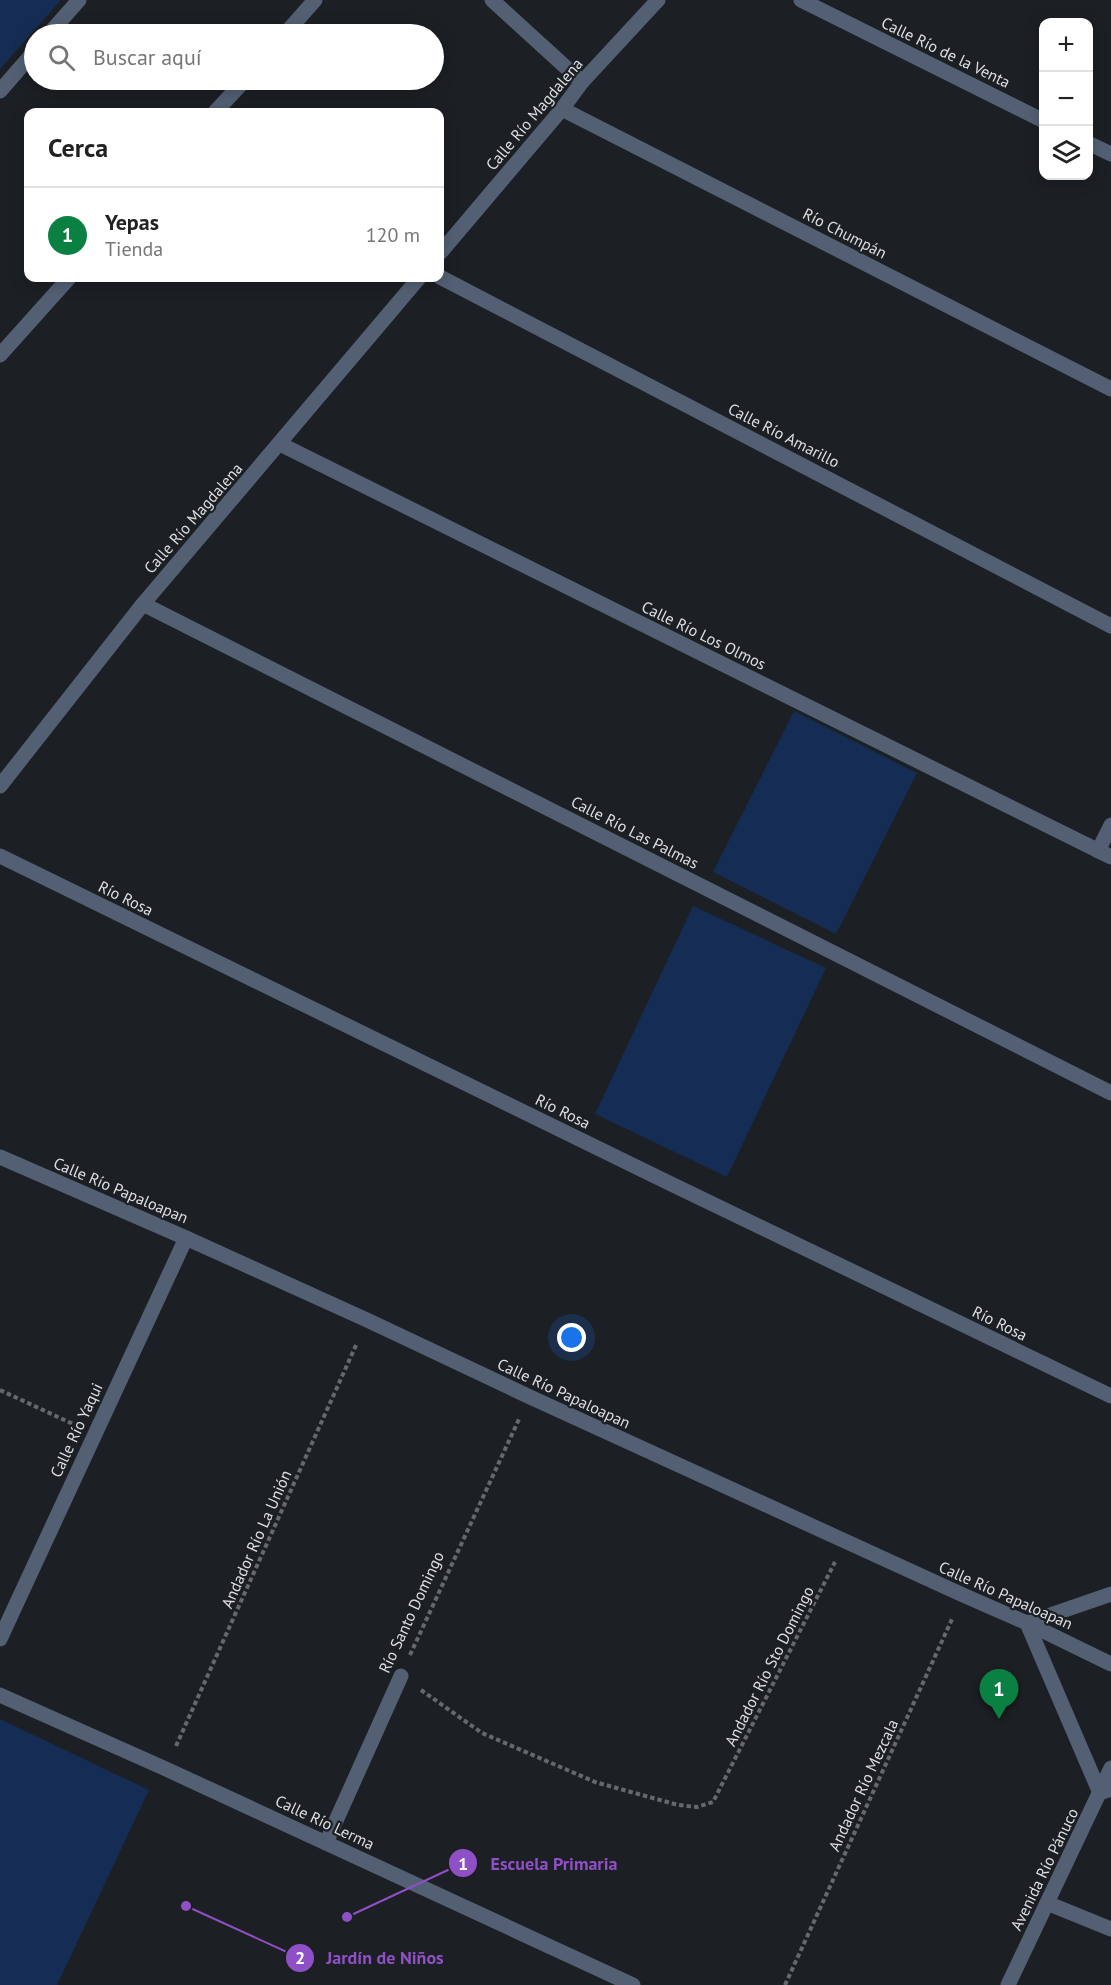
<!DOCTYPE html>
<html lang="es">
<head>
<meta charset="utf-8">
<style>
  :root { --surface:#fff; --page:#f2f2f2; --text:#222; --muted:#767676; --line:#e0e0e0; --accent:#0b8043 }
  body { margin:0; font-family:"PT Sans",sans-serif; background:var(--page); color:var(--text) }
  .controls { position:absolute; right:18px; top:18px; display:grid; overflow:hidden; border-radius:12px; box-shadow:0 3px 15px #0003 }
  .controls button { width:54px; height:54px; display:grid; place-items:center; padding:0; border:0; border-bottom:2px solid var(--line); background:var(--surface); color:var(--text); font:30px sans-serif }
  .you { position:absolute; left:572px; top:1338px; width:21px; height:21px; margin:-15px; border:4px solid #fff; border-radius:50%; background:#1a73e8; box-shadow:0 0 0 9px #1a73e833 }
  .badge { display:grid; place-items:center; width:39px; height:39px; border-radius:50%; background:var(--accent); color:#fff; font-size:20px; font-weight:700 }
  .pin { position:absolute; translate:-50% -50px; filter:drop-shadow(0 2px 3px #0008) }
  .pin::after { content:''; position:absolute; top:32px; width:21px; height:18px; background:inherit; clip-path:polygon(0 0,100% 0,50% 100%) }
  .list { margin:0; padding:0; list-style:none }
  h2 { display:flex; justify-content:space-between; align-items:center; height:78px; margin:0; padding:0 24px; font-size:26px }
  h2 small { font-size:20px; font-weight:400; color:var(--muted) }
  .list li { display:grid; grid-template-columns:39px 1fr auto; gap:18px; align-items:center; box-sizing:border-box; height:96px; padding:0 24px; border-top:2px solid var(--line) }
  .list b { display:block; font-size:22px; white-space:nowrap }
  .list p { margin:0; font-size:20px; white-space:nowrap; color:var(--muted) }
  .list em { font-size:20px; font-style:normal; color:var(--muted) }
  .icon { flex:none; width:33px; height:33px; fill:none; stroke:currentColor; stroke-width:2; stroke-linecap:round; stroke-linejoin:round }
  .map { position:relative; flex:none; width:1111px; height:1985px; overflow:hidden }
  .search { position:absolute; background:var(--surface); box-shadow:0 3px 15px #0003; left:24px; top:24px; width:420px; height:66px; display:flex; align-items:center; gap:15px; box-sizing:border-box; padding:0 21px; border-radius:33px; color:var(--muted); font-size:22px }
  .panel { position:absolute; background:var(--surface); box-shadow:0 3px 15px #0003; left:24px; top:108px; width:420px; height:174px; border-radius:12px }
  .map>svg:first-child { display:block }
  .green { fill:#152d54 }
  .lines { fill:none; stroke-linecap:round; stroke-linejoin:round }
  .path { stroke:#66696c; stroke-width:4; stroke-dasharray:4.5 3; stroke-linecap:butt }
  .minor { stroke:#536074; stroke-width:15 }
  .labels { text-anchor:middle; stroke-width:4.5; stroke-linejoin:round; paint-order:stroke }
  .street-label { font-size:16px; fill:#dddfe2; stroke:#1c1f23 }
  .leader { fill:none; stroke:#8f50c6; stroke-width:2 }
  .callout-dot { fill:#8f50c6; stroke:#1c1f23; stroke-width:2 }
  .mark-label { font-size:18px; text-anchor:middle; font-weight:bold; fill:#fff }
  .callout-label { font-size:18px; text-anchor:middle; font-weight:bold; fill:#8f50c6; stroke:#1c1f23; stroke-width:4.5; stroke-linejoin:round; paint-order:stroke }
</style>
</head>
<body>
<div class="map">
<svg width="1111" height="1985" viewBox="0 0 1111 1985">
  <rect width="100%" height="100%" fill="#1c1f23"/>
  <g class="green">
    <polygon points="0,0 61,0 0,69"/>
    <polygon points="794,711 917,773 836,934 713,872"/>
    <polygon points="693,906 826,968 727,1177 595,1114"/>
    <polygon points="0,1719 149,1790 57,1985 0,1985"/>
  </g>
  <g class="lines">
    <g class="path">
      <polyline points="0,1390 73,1424"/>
      <polyline points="410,1655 520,1417"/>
      <polyline points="421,1690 482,1733 595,1782 678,1805 697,1807 713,1802 835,1562"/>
      <polyline points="176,1746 357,1343"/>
      <polyline points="785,1985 953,1617"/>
    </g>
    <g class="minor">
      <polyline points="492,0 582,82"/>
      <polyline points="801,0 1044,121"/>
      <polyline points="49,34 79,0"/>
      <polyline points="285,34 315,0"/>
      <polyline points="0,91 34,52"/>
      <polyline points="562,109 1111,389"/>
      <polyline points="215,112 245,80"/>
      <polyline points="1088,143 1111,154"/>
      <polyline points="440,253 562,109 582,82 658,0"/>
      <polyline points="440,277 1111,626"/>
      <polyline points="0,355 69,278"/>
      <polyline points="280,444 1111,857"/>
      <polyline points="143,604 1111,1093"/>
      <polyline points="0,786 143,604 419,278"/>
      <polyline points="1098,851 1111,825"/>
      <polyline points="0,856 665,1181 1111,1396"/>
      <polyline points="0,1157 186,1238 367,1320 530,1397 963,1595 1027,1623 1111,1664"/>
      <polyline points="1111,1594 1027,1623 1100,1793 1111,1789"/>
      <polyline points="0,1639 186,1238"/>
      <polyline points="0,1695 166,1769 633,1985"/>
      <polyline points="326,1843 401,1676"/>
      <polyline points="1047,1903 1111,1929"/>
      <polyline points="1008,1985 1111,1768"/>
    </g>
  </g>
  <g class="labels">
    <g class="street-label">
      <text transform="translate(946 52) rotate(26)" y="6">Calle Río de la Venta</text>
      <text transform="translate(534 114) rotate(-50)" y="6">Calle Río Magdalena</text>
      <text transform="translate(845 233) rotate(27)" y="6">Río Chumpán</text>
      <text transform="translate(784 435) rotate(27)" y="6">Calle Río Amarillo</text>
      <text transform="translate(193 518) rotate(-49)" y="6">Calle Río Magdalena</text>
      <text transform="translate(704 635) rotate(26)" y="6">Calle Río Los Olmos</text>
      <text transform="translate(635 832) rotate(27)" y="6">Calle Río Las Palmas</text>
      <text transform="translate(126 898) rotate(26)" y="6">Río Rosa</text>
      <text transform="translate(563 1111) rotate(26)" y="6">Río Rosa</text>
      <text transform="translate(121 1190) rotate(23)" y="6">Calle Río Papaloapan</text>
      <text transform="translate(1000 1323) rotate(26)" y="6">Río Rosa</text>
      <text transform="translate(564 1393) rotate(25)" y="6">Calle Río Papaloapan</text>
      <text transform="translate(76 1430) rotate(-65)" y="6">Calle Río Yaqui</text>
      <text transform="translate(256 1539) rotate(-66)" y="6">Andador Río La Unión</text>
      <text transform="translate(1006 1595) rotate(24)" y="6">Calle Río Papaloapan</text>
      <text transform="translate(411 1612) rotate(-65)" y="6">Río Santo Domingo</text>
      <text transform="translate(769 1666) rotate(-63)" y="6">Andador Río Sto Domingo</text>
      <text transform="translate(863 1785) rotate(-65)" y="6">Andador Río Mezcala</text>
      <text transform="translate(325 1822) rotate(25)" y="6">Calle Río Lerma</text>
      <text transform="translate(1044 1869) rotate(-64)" y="6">Avenida Río Pánuco</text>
    </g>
  </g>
  <path class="leader" d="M347 1917L463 1863M186 1906L300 1958"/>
  <g class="callout-dot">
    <circle cx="347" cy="1917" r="6"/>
    <circle cx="186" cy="1906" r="6"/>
    <circle cx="463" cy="1863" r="15"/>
    <circle cx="300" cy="1958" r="15"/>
  </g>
  <g class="mark-label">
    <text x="463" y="1870">1</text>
    <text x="300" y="1964">2</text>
  </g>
  <g class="callout-label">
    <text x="554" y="1870">Escuela Primaria</text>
    <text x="385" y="1964">Jardín de Niños</text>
  </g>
</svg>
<div class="controls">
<button>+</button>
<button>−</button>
<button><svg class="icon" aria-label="layers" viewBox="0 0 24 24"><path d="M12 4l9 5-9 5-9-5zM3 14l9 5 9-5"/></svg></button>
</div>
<div class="you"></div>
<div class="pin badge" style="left:999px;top:1719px">1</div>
<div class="search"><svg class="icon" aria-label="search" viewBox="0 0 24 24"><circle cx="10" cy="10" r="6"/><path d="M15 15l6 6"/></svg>Buscar aquí</div>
<section class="panel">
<h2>Cerca<small></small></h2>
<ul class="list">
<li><span class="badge">1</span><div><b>Yepas</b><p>Tienda</p></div><em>120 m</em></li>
</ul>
</section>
</div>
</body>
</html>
